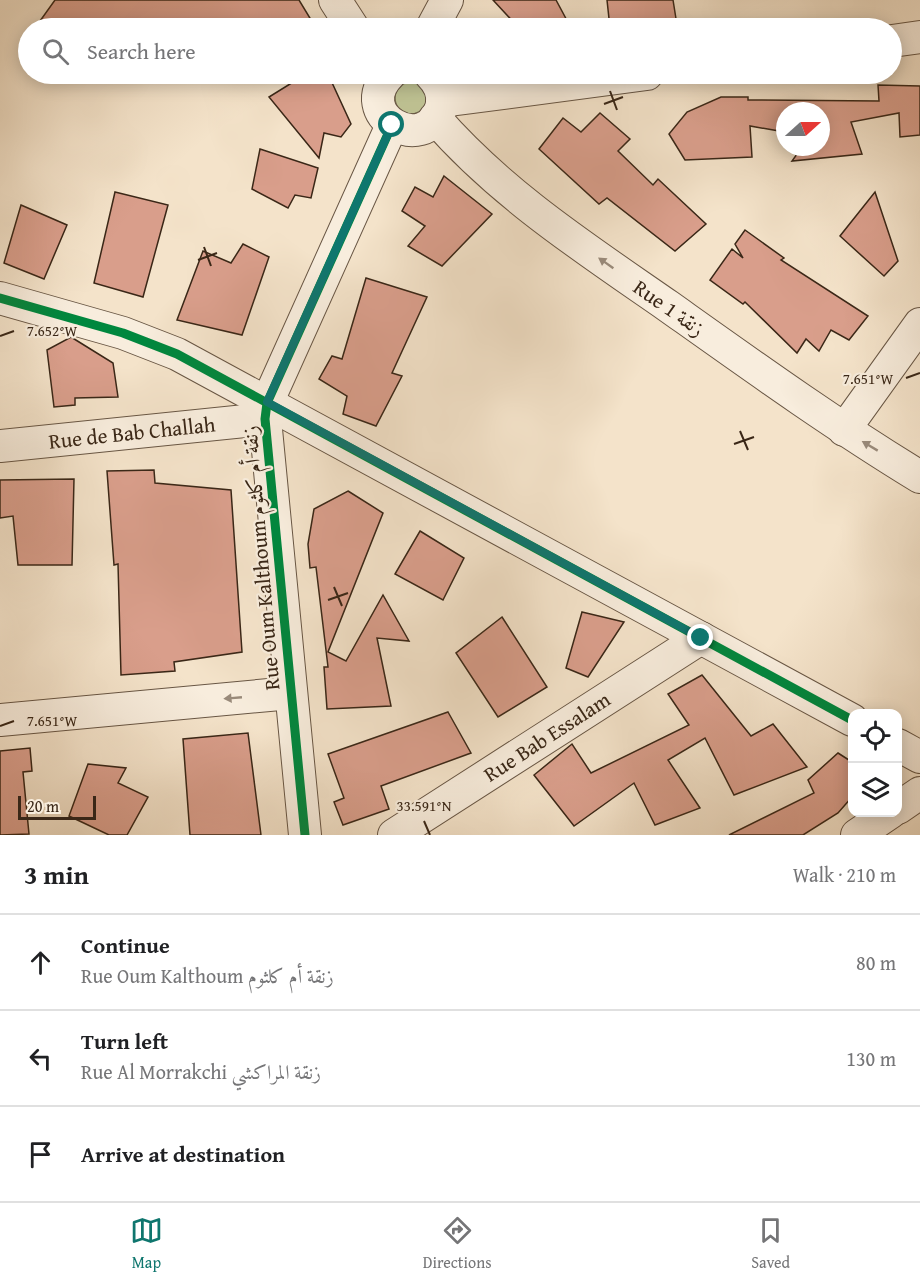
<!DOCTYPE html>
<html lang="en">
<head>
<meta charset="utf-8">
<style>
  :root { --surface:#fff; --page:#f6f6f6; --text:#202124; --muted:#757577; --line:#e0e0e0; --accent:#0f766e }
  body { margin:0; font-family:"Gentium Book Plus",Amiri,serif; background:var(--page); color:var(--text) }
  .controls { position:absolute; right:18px; bottom:18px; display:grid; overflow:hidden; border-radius:12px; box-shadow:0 3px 15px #0003 }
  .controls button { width:54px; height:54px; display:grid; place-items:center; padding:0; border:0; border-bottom:2px solid var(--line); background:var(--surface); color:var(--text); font:30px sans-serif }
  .compass { position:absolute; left:776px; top:102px; width:54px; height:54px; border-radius:50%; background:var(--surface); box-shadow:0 3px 15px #0003; rotate:69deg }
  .scale { position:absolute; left:18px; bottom:15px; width:78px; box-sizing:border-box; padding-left:6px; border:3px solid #3a2717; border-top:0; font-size:16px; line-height:21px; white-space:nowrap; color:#3a2717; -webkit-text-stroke:4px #f8eddd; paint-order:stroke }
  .stop { position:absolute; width:18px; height:18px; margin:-14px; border:4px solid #0f766e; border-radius:50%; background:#fff }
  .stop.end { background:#0f766e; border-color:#fff; box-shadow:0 2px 6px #0008 }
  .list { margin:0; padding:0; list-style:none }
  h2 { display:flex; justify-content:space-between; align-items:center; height:78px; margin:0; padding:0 24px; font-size:26px }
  h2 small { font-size:20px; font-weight:400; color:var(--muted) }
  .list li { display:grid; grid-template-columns:39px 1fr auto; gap:18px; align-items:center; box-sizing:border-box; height:96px; padding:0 24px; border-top:2px solid var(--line) }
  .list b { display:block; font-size:22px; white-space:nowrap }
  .list p { margin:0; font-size:20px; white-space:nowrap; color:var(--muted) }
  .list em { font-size:20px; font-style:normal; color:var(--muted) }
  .icon { flex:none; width:33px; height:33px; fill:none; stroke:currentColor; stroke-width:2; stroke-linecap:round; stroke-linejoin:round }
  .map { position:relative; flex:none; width:920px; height:835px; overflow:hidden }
  .search { position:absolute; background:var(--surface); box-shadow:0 3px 15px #0003; left:18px; right:18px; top:18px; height:66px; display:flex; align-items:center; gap:15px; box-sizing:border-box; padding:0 21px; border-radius:33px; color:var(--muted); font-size:22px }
  .sheet { height:366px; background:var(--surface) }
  nav { display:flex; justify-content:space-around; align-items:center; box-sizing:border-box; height:84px; border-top:2px solid var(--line); background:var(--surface); font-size:16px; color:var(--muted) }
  nav a { display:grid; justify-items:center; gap:3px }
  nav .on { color:var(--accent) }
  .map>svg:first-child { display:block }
  .green { fill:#bfc394; stroke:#7c7556; stroke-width:1.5 }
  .building { fill:#d99e8b; stroke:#3a2717; stroke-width:1.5 }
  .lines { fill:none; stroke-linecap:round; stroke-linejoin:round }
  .minor-casing { stroke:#685644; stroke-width:34 }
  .minor { stroke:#f8eddd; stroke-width:32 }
  .cycleway-casing { stroke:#f8eddd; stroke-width:13 }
  .cycleway { stroke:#00873e; stroke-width:9 }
  .oneway { fill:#998a7a }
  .route { stroke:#0f766e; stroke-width:8 }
  .ticks { fill:none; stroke:#3a2717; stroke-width:2 }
  .labels { text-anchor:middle; stroke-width:4.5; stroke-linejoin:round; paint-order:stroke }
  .street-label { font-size:21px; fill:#3a2717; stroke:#f8eddd }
  .ticks-label { font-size:15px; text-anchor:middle; fill:#3a2717; stroke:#f8eddd; stroke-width:4.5; stroke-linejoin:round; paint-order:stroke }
</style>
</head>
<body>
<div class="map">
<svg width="920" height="835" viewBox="0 0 920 835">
  <rect width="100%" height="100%" fill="#f4e3ca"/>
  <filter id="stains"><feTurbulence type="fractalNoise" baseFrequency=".00333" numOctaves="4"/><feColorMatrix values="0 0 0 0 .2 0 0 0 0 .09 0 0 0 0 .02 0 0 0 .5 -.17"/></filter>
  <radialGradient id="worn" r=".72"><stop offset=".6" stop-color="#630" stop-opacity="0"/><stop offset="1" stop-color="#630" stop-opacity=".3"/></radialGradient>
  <circle class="green" cx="411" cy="98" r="16"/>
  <g class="building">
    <polygon points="55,0 299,0 316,28 35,28"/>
    <polygon points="493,0 556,0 571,28 519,28"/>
    <polygon points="607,0 673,0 677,25 656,28 610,28"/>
    <polygon points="306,74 328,74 351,124 341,137 324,133 319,158 269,97"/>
    <polygon points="878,85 920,86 920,135 900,137 899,113 851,122 862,154 792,161 802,147 821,147 821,111 785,111 785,132 750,126 752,157 685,160 669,134 687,112 721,97 748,97 748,100 879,101"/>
    <polygon points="600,113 630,139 618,151 653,185 658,179 706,224 675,251 607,198 599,204 539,149 563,118 581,132"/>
    <polygon points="260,149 318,168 311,198 295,195 288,208 252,189"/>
    <polygon points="444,176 492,214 442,266 408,246 425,226 402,211 415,187 433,197"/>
    <polygon points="115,192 168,205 143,297 94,283"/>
    <polygon points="875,192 898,261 884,276 840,236"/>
    <polygon points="21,205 67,225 44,279 4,263"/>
    <polygon points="745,230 784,258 781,260 868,316 849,340 831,330 819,351 806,339 797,353 745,302 743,304 710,280 732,249 743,258 735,244"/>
    <polygon points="243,244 269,257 242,335 177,320 203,251 231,263"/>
    <polygon points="366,278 427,297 392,373 402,376 376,426 343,414 347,396 319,379 332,356 342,359"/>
    <polygon points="71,337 113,363 118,397 75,398 75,405 54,407 47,350"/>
    <polygon points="154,470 155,483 231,490 242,652 174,662 175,671 121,675 118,564 114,565 107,471"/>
    <polygon points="74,479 72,565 18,565 13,516 0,518 0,480"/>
    <polygon points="348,491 383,513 328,652 346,661 383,595 409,641 377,638 391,706 327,709 324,667 328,667 316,567 310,568 308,544 314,509"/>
    <polygon points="420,531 464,558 443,600 395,574"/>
    <polygon points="582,612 624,622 588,677 566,668"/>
    <polygon points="502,617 547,687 498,717 456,653"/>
    <polygon points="702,675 751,736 773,724 807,767 734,795 705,738 668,760 700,808 655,825 634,783 574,826 534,775 572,744 591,773 689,725 668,694"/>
    <polygon points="448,712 471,753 381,786 389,809 343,825 334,802 344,798 328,754"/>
    <polygon points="248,733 261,835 190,835 183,739"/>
    <polygon points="30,748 32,771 23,772 29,834 0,835 0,751"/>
    <polygon points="838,753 852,762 852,797 838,813 803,835 729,835 814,793 808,780"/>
    <polygon points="88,764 126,768 118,783 148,797 127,835 109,835 69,816"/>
  </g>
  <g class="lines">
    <defs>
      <g id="minor">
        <polyline points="335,0 353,28"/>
        <polyline points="432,28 447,0"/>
        <polyline points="892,41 920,37"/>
        <path d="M390 74C349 115 425 157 441 108 445 95 439 83 430 74"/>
        <polyline points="442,101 647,74"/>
        <path d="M435 118C501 194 586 249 668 306 751 365 833 424 920 477"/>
        <polyline points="0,298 123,333 177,354 852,720"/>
        <polyline points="844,430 920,324"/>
        <polyline points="0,446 265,419"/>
        <polyline points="0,720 291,693"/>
        <polyline points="898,745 920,757"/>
        <polyline points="898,808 920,793"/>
        <polyline points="305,835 265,419 267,403 392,125"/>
        <polyline points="394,835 701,638"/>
        <polyline points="857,835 891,812"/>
      </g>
    </defs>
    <use href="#minor" class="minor-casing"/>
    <use href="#minor" class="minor"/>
    <defs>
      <g id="cycleway">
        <polyline points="0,298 123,333 177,354 852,720"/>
        <polyline points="305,835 265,419 267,403 392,125"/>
      </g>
    </defs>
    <use href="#cycleway" class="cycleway-casing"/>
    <use href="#cycleway" class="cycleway"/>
  </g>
  <defs><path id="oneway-solid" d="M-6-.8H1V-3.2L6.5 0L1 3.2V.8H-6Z" transform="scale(1.5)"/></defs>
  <g class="oneway">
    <use href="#oneway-solid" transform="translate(606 263) rotate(-145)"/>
    <use href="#oneway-solid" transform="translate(870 446) rotate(-149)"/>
    <use href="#oneway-solid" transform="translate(233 698) rotate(175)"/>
  </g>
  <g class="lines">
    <polyline class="route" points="392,125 267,402 701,638"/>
  </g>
  <path class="ticks" d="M610 91 617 110M604 104 623 97M204 247 211 266M198 260 217 253M0 336 14 331M906 378 920 373M740 431 748 450M734 444 754 437M334 587 342 606M328 600 348 593M0 726 14 721M424 821 430 835"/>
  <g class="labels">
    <g class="street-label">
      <text transform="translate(669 308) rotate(35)" y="7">Rue 1 زنقة</text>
      <text transform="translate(132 433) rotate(-6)" y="7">Rue de Bab Challah</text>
      <text transform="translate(261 558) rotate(-95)" y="7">Rue Oum Kalthoum زنقة أم كلثوم</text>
      <text transform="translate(547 737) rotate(-33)" y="7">Rue Bab Essalam</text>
    </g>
  </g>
  <g class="ticks-label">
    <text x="52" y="336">7.652°W</text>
    <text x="868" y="384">7.651°W</text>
    <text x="52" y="726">7.651°W</text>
    <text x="424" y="811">33.591°N</text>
  </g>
  <rect width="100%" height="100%" filter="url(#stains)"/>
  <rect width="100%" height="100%" fill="url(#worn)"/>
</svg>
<div class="controls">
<button><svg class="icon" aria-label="locate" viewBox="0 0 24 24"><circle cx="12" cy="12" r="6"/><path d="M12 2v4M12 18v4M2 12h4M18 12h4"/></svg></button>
<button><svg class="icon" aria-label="layers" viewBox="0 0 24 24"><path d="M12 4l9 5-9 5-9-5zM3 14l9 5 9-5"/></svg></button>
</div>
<svg class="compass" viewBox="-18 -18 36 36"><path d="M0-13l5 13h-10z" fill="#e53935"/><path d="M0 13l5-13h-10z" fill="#757577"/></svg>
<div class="scale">20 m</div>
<div class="stop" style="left:392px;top:125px"></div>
<div class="stop end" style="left:701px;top:638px"></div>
<div class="search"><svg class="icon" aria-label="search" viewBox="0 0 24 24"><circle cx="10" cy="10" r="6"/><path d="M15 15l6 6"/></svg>Search here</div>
</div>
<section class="sheet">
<h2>3 min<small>Walk · 210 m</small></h2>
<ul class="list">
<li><svg class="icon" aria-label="ahead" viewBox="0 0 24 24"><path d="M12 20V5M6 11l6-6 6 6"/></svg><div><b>Continue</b><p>Rue Oum Kalthoum زنقة أم كلثوم</p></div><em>80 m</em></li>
<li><svg class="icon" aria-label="left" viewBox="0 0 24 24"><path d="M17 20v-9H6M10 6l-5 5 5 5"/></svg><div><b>Turn left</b><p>Rue Al Morrakchi زنقة المراكشي</p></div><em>130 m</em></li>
<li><svg class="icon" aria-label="arrive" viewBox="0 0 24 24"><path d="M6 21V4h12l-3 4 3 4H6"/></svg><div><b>Arrive at destination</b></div></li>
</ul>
</section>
<nav>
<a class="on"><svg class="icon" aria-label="map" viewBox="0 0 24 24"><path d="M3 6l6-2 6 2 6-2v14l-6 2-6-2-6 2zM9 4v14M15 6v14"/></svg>Map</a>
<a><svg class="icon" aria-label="directions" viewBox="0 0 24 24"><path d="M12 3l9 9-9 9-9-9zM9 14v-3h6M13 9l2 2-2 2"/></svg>Directions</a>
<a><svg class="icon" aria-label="saved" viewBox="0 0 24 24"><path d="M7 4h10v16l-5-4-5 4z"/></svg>Saved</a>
</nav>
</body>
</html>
